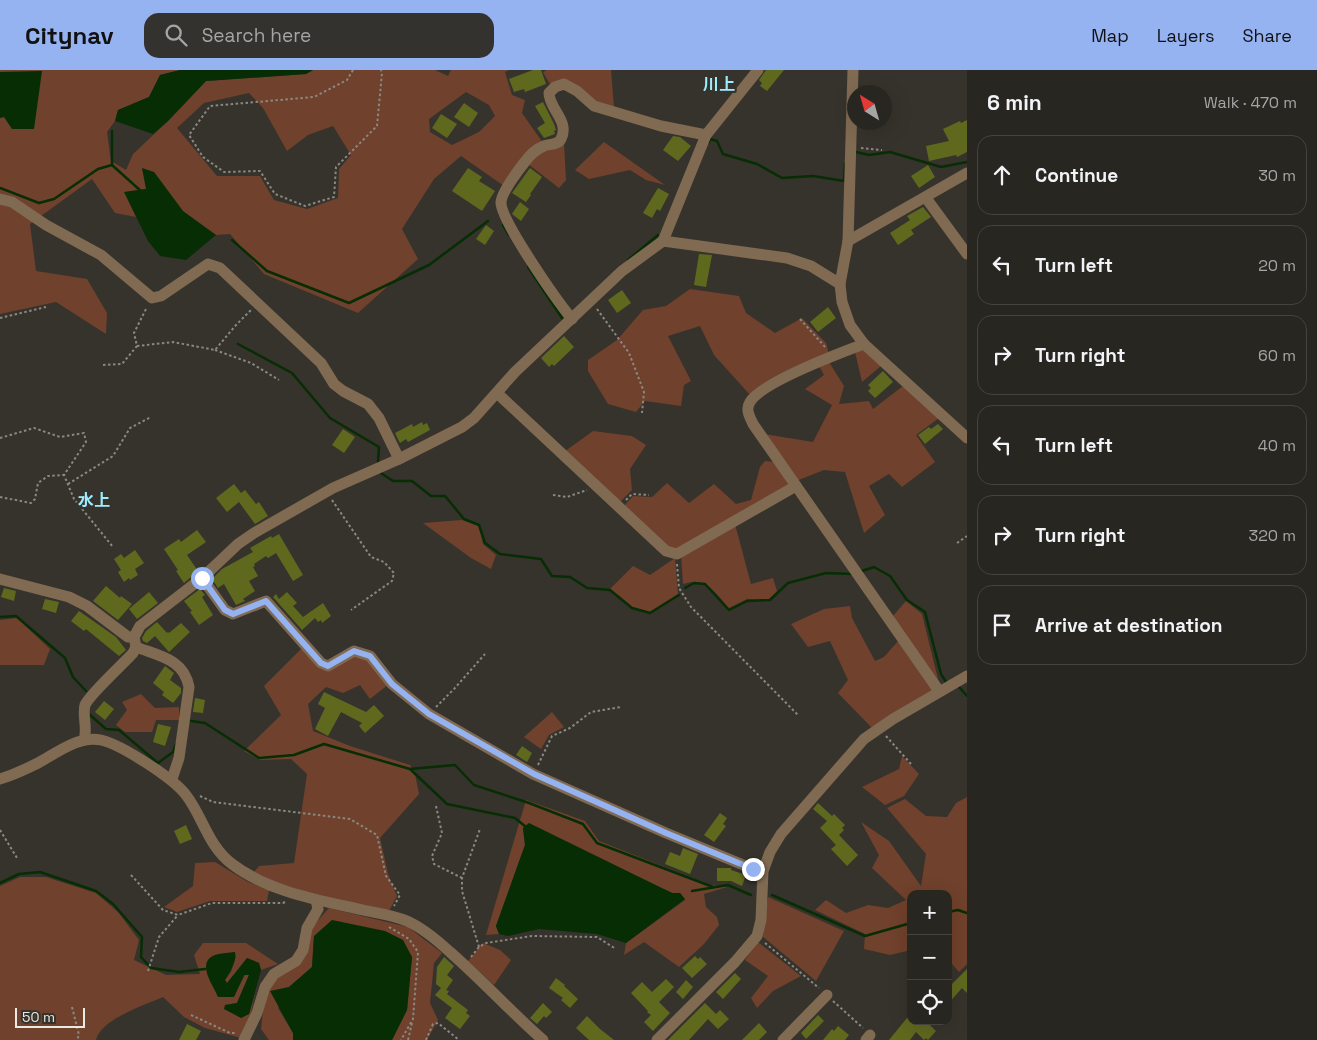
<!DOCTYPE html>
<html lang="en">
<head>
<meta charset="utf-8">
<style>
  :root { --surface:#282621; --page:#34322e; --text:#f1f3f6; --muted:#a5a5a5; --line:#44433f; --accent:#95b2f1 }
  body { margin:0; font-family:"Space Grotesk","Noto Sans JP",sans-serif; background:var(--page); color:var(--text) }
  .controls { position:absolute; right:15px; bottom:15px; display:grid; overflow:hidden; border-radius:10px; box-shadow:0 5px 20px #0002 }
  .controls button { width:45px; height:45px; display:grid; place-items:center; padding:0; border:0; border-bottom:1px solid var(--line); background:var(--surface); color:var(--text); font:25px sans-serif }
  .compass { position:absolute; left:847px; top:15px; width:45px; height:45px; border-radius:50%; background:var(--surface); box-shadow:0 5px 20px #0002; rotate:323deg }
  .scale { position:absolute; left:15px; bottom:12px; width:70px; box-sizing:border-box; padding-left:5px; border:2px solid #eae9e4; border-top:0; font-size:14px; line-height:18px; white-space:nowrap; color:#eae9e4; -webkit-text-stroke:4px #36332c; paint-order:stroke }
  .stop { position:absolute; width:15px; height:15px; margin:-11px; border:4px solid #95b2f1; border-radius:50%; background:#fff }
  .stop.end { background:#95b2f1; border-color:#fff; box-shadow:0 1px 5px #0008 }
  .list { margin:0; padding:0; list-style:none }
  h2 { display:flex; justify-content:space-between; align-items:center; height:65px; margin:0; padding:0 20px; font-size:21px }
  h2 small { font-size:16px; font-weight:400; color:var(--muted) }
  .list li { display:grid; grid-template-columns:32px 1fr auto; gap:15px; align-items:center; box-sizing:border-box; height:80px; margin:0 10px 10px; padding:0 10px; border:1px solid var(--line); border-radius:15px }
  .list b { display:block; font-size:19px; white-space:nowrap }
  .list em { font-size:16px; font-style:normal; color:var(--muted) }
  .icon { flex:none; width:28px; height:28px; fill:none; stroke:currentColor; stroke-width:2; stroke-linecap:round; stroke-linejoin:round }
  .map { position:relative; flex:none; width:967px; height:970px; overflow:hidden }
  header { display:flex; align-items:center; gap:30px; box-sizing:border-box; height:70px; padding:0 25px; background:var(--accent); color:#111 }
  header strong { font-size:24px }
  nav { display:flex; gap:28px; margin-inline-start:auto; font-size:18px }
  .search { width:350px; height:45px; background:var(--page); display:flex; align-items:center; gap:12px; box-sizing:border-box; padding:0 18px; border-radius:15px; color:var(--muted); font-size:19px }
  main { display:flex }
  aside { flex:1; background:var(--surface) }
  .map>svg:first-child { display:block }
  .green { fill:#70412c; fill-rule:evenodd }
  .water { fill:#072d04 }
  .lines { fill:none; stroke-linecap:round; stroke-linejoin:round }
  .stream { stroke:#072d04; stroke-width:2.5 }
  .building { fill:#5f691e }
  .path { stroke:#8a8882; stroke-width:2; stroke-dasharray:2.5 2.5; stroke-linecap:butt }
  .minor { stroke:#806a52; stroke-width:11 }
  .route { stroke:#95b2f1; stroke-width:6 }
  .labels { text-anchor:middle; stroke-width:4.5; stroke-linejoin:round; paint-order:stroke }
  .neighbourhood-label { font-size:16px; font-weight:bold; fill:#9fecff; stroke:#36332c }
</style>
</head>
<body>
<header>
<strong>Citynav</strong>
<div class="search"><svg class="icon" aria-label="search" viewBox="0 0 24 24"><circle cx="10" cy="10" r="6"/><path d="M15 15l6 6"/></svg>Search here</div>
<nav><a>Map</a><a>Layers</a><a>Share</a></nav>
</header>
<main>
<div class="map">
<svg width="967" height="970" viewBox="0 0 967 970">
  <rect width="100%" height="100%" fill="#36332c"/>
  <g class="green">
    <path d="M0 0H180L160 5 149 27 118 40 115 51 107 62 111 91 126 100 133 84 168 51 206 11 306 4 313 0H435L448 6 451 0H509L505 2 512 25 525 30 522 43 543 73 504 116 461 86 434 109 402 159 418 189 358 243 264 204 230 164 216 165 183 142 154 102 146 119 125 122 136 147 115 143 92 109 30 154 36 201 87 209 107 243 106 264 56 232 0 244V48L4 47 42 2H0ZM466 22 489 35 495 46 479 62 452 75 430 62 429 49ZM249 23 263 38 287 81 308 65 333 56 351 85 339 99 338 128 307 139 274 130 260 106H217L177 58 204 33Z"/>
    <polygon points="547,0 611,0 614,37 593,32 564,9 551,16 543,2"/>
    <polygon points="604,72 665,115 646,110 630,100 589,109 575,100"/>
    <polygon points="564,73 566,110 559,118 528,94 541,80"/>
    <polygon points="690,219 739,226 746,243 775,263 802,248 826,273 829,284 751,326 714,285 700,256 668,266 691,311 684,315 681,336 645,331 636,342 608,334 588,301 588,290 617,270 643,240 666,236"/>
    <polygon points="862,279 881,296 862,312 855,282"/>
    <polygon points="829,292 844,316 839,334 869,331 873,339 903,316 939,348 916,365 935,392 902,417 889,404 869,416 885,445 864,463 845,402 824,400 796,411 764,364 813,372 832,335 805,319 824,305 819,296"/>
    <polygon points="593,361 632,366 646,375 630,399 632,420 619,433 564,382"/>
    <polygon points="765,391 776,392 792,414 677,480 668,478 623,437 633,426 652,427 667,413 689,433 714,414 736,434 751,430 760,397"/>
    <polygon points="462,450 479,456 483,474 496,485 491,499 471,488 423,453"/>
    <path d="M735 454 751 514 773 508 777 521 768 530 747 529 729 538C715 523 707 506 683 514L681 485Z"/>
    <polygon points="675,488 678,524 650,542 632,537 610,519 633,496 650,505"/>
    <polygon points="906,531 922,544 939,613 892,547"/>
    <polygon points="850,536 852,548 875,591 884,587 899,570 934,620 873,659 838,623 848,610 830,571 808,577 791,554 824,539"/>
    <polygon points="17,548 50,579 44,595 0,595 0,550"/>
    <polygon points="303,577 324,600 354,584 368,589 389,614 370,629 360,615 343,623 326,617 308,634 313,661 350,676 410,695 415,704 419,724 380,768 388,804 397,826 389,841 316,825 278,814 254,802 259,796 294,793 307,704 291,689 260,690 244,681 281,645 264,616"/>
    <polygon points="141,624 155,638 179,637 179,650 156,650 152,662 125,662 116,655 127,640 122,632"/>
    <polygon points="552,642 564,657 549,665 541,679 524,667"/>
    <polygon points="902,686 919,704 904,726 885,735 862,717 899,699"/>
    <polygon points="967,727 967,894 959,902 948,889 948,824 911,824 911,880 890,885 864,879 865,864 815,840 826,830 846,843 868,835 888,838 906,830 872,798 879,785 861,752 889,771 921,816 926,784 887,738 905,729 926,746 947,747 956,733"/>
    <polygon points="526,730 585,751 599,771 710,815 727,817 704,824 706,837 717,847 719,855 704,874 679,897 644,872 624,885 626,873 685,830 680,823 673,823 523,758 525,775 496,856 499,864 486,865"/>
    <polygon points="215,792 248,812 269,820 267,831 210,831 177,842 164,837 193,816 195,793"/>
    <path d="M20 807H46L96 823 118 842 139 870 134 890 166 905 200 904 194 885 203 873H246L278 894 261 900 259 893 247 888 227 914 225 910 231 902 236 886H212L234 926 245 905H249L237 933 225 935 241 948 249 944 255 924 248 955 241 968 205 958 184 947 163 927C145 935 101 949 96 970H0V816Z"/>
    <polygon points="768,827 844,861 816,911 762,866"/>
    <polygon points="329,838 408,857 442,883 434,893 430,933 438,950 427,970 392,970 407,940 412,887 314,866 312,897 289,917 278,938 293,963 293,970 269,970 261,959 265,923 275,909 304,887 310,859"/>
    <polygon points="758,872 801,906 773,921 757,938 751,928 768,906 745,890"/>
    <polygon points="483,873 500,880 511,890 494,915 468,891"/>
  </g>
  <g class="water">
    <polygon points="180,0 313,0 306,4 206,11 168,51 153,64 115,51 118,40 149,27 160,5"/>
    <polygon points="42,1 34,59 12,59 4,47 0,48 0,2"/>
    <polygon points="142,98 154,102 183,141 216,165 186,190 160,186 148,171 124,122 146,119"/>
    <polygon points="529,753 672,823 680,823 685,829 626,873 597,864 539,859 508,866 499,864 496,856 525,775 523,758"/>
    <polygon points="332,850 385,861 403,870 412,887 407,940 392,970 293,970 293,963 270,921 289,917 312,897 314,866"/>
    <path d="M235 882C237 891 230 902 225 910L227 913 247 888 259 893 261 900 249 944 241 948 224 939 225 935 237 933 249 905H244L234 927H218C214 917 198 896 211 887 216 883 228 883 235 882Z"/>
  </g>
  <g class="lines">
    <g class="stream">
      <polyline points="709,72 710,69 717,71 723,84 757,94 782,108 813,106 844,111 845,94"/>
      <polyline points="856,82 869,85 890,82 941,97 967,92"/>
      <polyline points="112,95 112,61"/>
      <polyline points="0,118 39,133 54,129 98,99 112,95 142,122"/>
      <polyline points="503,155 509,165"/>
      <polyline points="232,170 267,201 349,233 429,195 488,151"/>
      <polyline points="628,190 658,165"/>
      <polyline points="528,197 562,248"/>
      <polyline points="238,274 292,303 330,348 379,377 378,392"/>
      <polyline points="381,403 393,411 412,411 431,426 445,426 464,449 479,455 485,473 500,484 541,489 552,506 570,507 587,518 610,520 632,538 650,543 679,525"/>
      <polyline points="862,501 874,497 890,506 907,530 925,542 941,604 946,612"/>
      <polyline points="685,518 694,513 705,514 729,540 747,531 770,530 788,513 826,503 853,504"/>
      <polyline points="0,547 16,546 65,588 73,607 86,621"/>
      <polyline points="959,617 967,626"/>
      <polyline points="89,644 106,659 119,660 158,693 173,682 176,674"/>
      <polyline points="191,651 205,653 259,688 294,685 324,674 410,699 447,734 515,748 526,757"/>
      <polyline points="410,699 455,695 474,715 529,733 583,754 597,773 713,817"/>
      <polyline points="0,813 19,804 40,802 96,821 113,834 142,867 141,887 151,898 179,902 205,899"/>
      <polyline points="692,821 728,815 751,825"/>
      <polyline points="772,825 865,866 911,853"/>
      <polyline points="948,842 958,840 967,843"/>
    </g>
  </g>
  <g class="building">
    <polygon points="533,0 541,0 546,14 525,22 524,19 514,22 509,9"/>
    <polygon points="766,0 784,0 767,21 760,16 762,13 759,10"/>
    <polygon points="543,32 554,54 556,60 554,61 555,64 544,68 537,58 545,53 535,36"/>
    <polygon points="464,33 478,43 469,57 454,47"/>
    <polygon points="441,44 457,54 447,68 432,58"/>
    <polygon points="967,50 967,82 957,87 956,85 929,91 926,76 949,71 943,59 960,51 961,53"/>
    <polygon points="673,66 680,67 691,76 678,91 663,80"/>
    <polygon points="928,95 935,107 919,118 911,106"/>
    <polygon points="468,98 482,107 479,111 495,121 482,141 452,121"/>
    <polygon points="530,98 542,107 530,124 531,125 526,132 512,123"/>
    <polygon points="658,118 669,124 660,141 657,139 652,148 643,143"/>
    <polygon points="520,132 529,139 521,151 512,144"/>
    <polygon points="923,137 931,147 911,160 914,164 898,175 890,163 910,150 907,146"/>
    <polygon points="486,155 494,161 485,175 476,169"/>
    <polygon points="699,184 712,185 706,217 694,215"/>
    <polygon points="622,220 631,233 617,243 608,230"/>
    <polygon points="828,237 836,248 818,262 810,252"/>
    <polygon points="564,266 574,277 554,296 552,294 549,297 541,288"/>
    <polygon points="883,301 893,312 875,328 868,321 871,318 868,315"/>
    <polygon points="422,352 423,355 427,353 430,360 408,372 406,369 400,373 395,363 412,354 413,357"/>
    <polygon points="938,354 943,359 925,374 918,365 929,357 931,359"/>
    <polygon points="343,359 355,367 344,383 332,375"/>
    <polygon points="234,414 241,423 245,420 256,434 259,432 268,446 255,454 239,432 227,442 216,428"/>
    <polygon points="197,460 206,472 187,485 198,501 184,513 176,501 178,500 164,479 179,469 181,472"/>
    <polygon points="279,464 303,505 293,511 276,483 268,488 266,486 254,494 255,496 253,497 258,506 249,511 255,521 243,529 245,531 236,535 224,514 218,518 212,509 222,499 253,482 250,478 271,466 272,468"/>
    <polygon points="135,480 144,493 135,499 138,505 130,510 129,508 124,512 118,502 121,500 114,489 121,484 124,488"/>
    <polygon points="106,516 120,528 121,526 132,534 118,550 93,531"/>
    <polygon points="4,518 16,521 14,531 1,527"/>
    <polygon points="200,519 205,525 202,527 213,545 199,555 190,542 192,541 184,531"/>
    <polygon points="149,522 158,533 137,549 129,539"/>
    <polygon points="287,522 297,533 293,536 303,547 323,533 331,546 322,553 321,550 318,552 315,548 302,560 273,527 276,524 279,529"/>
    <polygon points="45,529 59,532 56,543 42,539"/>
    <polygon points="79,541 116,567 126,580 119,586 86,559 84,561 71,551"/>
    <polygon points="157,552 167,563 168,562 169,563 181,553 190,562 169,582 155,566 147,573 143,571 142,568 146,561"/>
    <polygon points="165,596 174,603 170,610 181,618 181,623 173,633 162,625 164,622 153,613"/>
    <polygon points="324,622 366,642 374,635 384,646 365,663 359,656 362,653 341,642 328,666 315,659 325,638 318,634"/>
    <polygon points="195,628 205,630 203,643 193,642"/>
    <polygon points="104,631 114,639 105,650 95,642"/>
    <polygon points="158,654 171,657 165,676 153,672"/>
    <polygon points="522,676 532,683 527,692 516,685"/>
    <polygon points="818,733 832,746 834,744 845,755 842,758 844,760 839,765 858,785 847,796 831,779 836,775 820,758 827,751 813,739"/>
    <polygon points="720,743 727,748 723,754 726,756 714,772 704,765"/>
    <polygon points="186,755 192,769 180,774 174,761"/>
    <polygon points="683,778 698,784 690,804 665,794 670,782 680,786"/>
    <polygon points="717,798 731,798 731,800 746,805 742,816 731,811 717,811"/>
    <polygon points="695,886 698,889 700,887 707,894 692,908 682,898"/>
    <polygon points="444,887 454,896 447,905 453,910 446,920 449,921 447,924 468,940 466,943 470,946 460,959 445,948 452,938 435,925 441,918 436,914 437,897"/>
    <polygon points="967,899 967,923 962,918 948,934 948,918"/>
    <polygon points="735,903 741,909 723,929 716,922"/>
    <polygon points="556,908 565,915 564,916 578,929 570,938 561,930 563,928 549,918"/>
    <polygon points="666,909 674,917 659,932 670,943 653,961 644,952 651,945 647,942 648,941 631,923 642,912 652,922"/>
    <polygon points="686,910 693,917 683,929 676,922"/>
    <polygon points="543,933 552,942 546,948 544,946 537,954 530,948"/>
    <polygon points="705,933 716,944 720,940 729,949 718,959 708,949 689,970 668,970"/>
    <polygon points="911,943 911,951 922,951 927,955 929,954 936,961 928,970 926,968 924,970 916,962 910,970 889,970"/>
    <polygon points="818,945 824,951 806,969 801,963"/>
    <polygon points="587,946 600,959 614,970 589,970 576,958"/>
    <polygon points="759,953 767,962 759,970 742,970"/>
    <polygon points="187,954 201,961 196,970 179,970"/>
    <polygon points="838,956 849,965 845,970 823,970 832,959 834,961"/>
  </g>
  <g class="lines">
    <g class="path">
      <polyline points="353,0 347,10 314,27 210,36 189,65 203,87 224,102 260,101 275,124 305,136 334,127 336,97 377,56 382,3 381,0"/>
      <polyline points="861,78 882,80"/>
      <polyline points="597,239 629,283 644,322 642,343"/>
      <polyline points="0,248 46,237"/>
      <polyline points="800,249 826,278"/>
      <polyline points="137,276 173,272 215,280 236,255 251,240"/>
      <polyline points="215,280 251,293 279,310"/>
      <polyline points="103,295 122,294 137,276 134,263 147,237"/>
      <polyline points="0,368 34,358 60,367 84,363 86,372 64,405 74,429 113,477"/>
      <polyline points="68,414 113,386 130,358 151,347"/>
      <polyline points="553,425 567,427 587,420"/>
      <polyline points="0,427 31,433 35,429 38,413 48,406 64,405"/>
      <polyline points="332,430 371,487 384,492 394,503 392,511 351,540"/>
      <polyline points="626,430 632,424 649,425"/>
      <polyline points="957,473 967,466"/>
      <polyline points="677,494 679,518 691,537 799,646"/>
      <polyline points="436,637 454,619 485,584"/>
      <polyline points="886,666 911,694"/>
      <polyline points="538,695 552,666 570,658 591,642 621,637"/>
      <polyline points="200,726 213,732 350,749 377,765 386,806 400,825 394,836"/>
      <polyline points="436,736 442,763 432,786 434,794 462,808"/>
      <polyline points="0,760 17,788"/>
      <polyline points="131,805 163,840 178,845 212,833 283,833 287,831"/>
      <polyline points="389,857 409,869 418,882 413,949 401,970"/>
      <polyline points="765,873 819,918"/>
      <polyline points="479,877 462,821 462,808 480,759"/>
      <polyline points="471,887 479,877 486,873 532,866 597,867 616,879"/>
      <polyline points="148,901 159,867 178,845"/>
      <polyline points="833,931 863,958"/>
      <polyline points="72,937 79,965 77,970"/>
      <polyline points="191,945 230,963 236,963"/>
      <polyline points="408,970 412,953"/>
      <polyline points="426,970 433,954 438,953 459,970"/>
    </g>
    <g class="minor">
      <polyline points="853,0 848,171 840,214 842,232 850,255 864,274 967,368"/>
      <polyline points="926,128 967,184"/>
      <polyline points="0,129 12,132 46,155 101,185 152,228 161,226 208,194 220,198 321,293 334,314 343,321 368,334 379,348 399,389"/>
      <polyline points="663,171 787,188 811,196 840,214"/>
      <polyline points="848,171 967,103"/>
      <path d="M572 249C558 232 500 150 501 132 502 122 517 102 524 93 529 86 536 79 544 76 549 74 558 75 561 69 570 51 549 39 549 23L555 17 564 14 577 21 594 36 661 56 706 65"/>
      <path d="M864 274C840 283 762 312 750 332 745 340 750 347 753 354L939 621"/>
      <polyline points="497,323 666,481 677,484 796,416"/>
      <polyline points="202,508 225,540 233,544 266,531 321,593 328,596 354,581 370,586 392,614 429,644 533,704 666,763 753,799 763,801"/>
      <polyline points="0,509 69,527 87,536 128,567 134,567"/>
      <path d="M136 577C159 586 184 589 189 617L179 688 172 709"/>
      <path d="M84 670C88 658 82 646 85 635 89 625 124 593 133 583L136 577 134 567 140 556 202 508 238 474 254 463 333 418 399 389 462 357 474 348 515 302 622 201 663 171 706 65 758 0"/>
      <path d="M0 709C13 705 26 699 38 693 57 683 79 665 101 670 122 675 173 708 186 725 203 747 208 776 232 794 269 822 318 830 363 840 377 843 393 845 407 851 423 858 437 870 450 882 482 910 511 942 543 970"/>
      <polyline points="244,970 257,943 265,917 274,904 296,891 303,880 307,858 318,839 316,830"/>
      <polyline points="657,970 735,892 757,866 761,850 763,801 770,782 781,764 864,669 893,649 967,606"/>
      <polyline points="783,970 827,925"/>
      <polyline points="866,970 870,965"/>
    </g>
  </g>
  <g class="lines">
    <polyline class="route" points="202,508 225,540 233,544 266,531 321,593 328,596 354,581 370,586 392,614 429,644 534,704 666,763 753,799"/>
  </g>
  <g class="labels">
    <g class="neighbourhood-label">
      <text x="719" y="20">川上</text>
      <text x="94" y="436">水上</text>
    </g>
  </g>
</svg>
<div class="controls">
<button>+</button>
<button>−</button>
<button><svg class="icon" aria-label="locate" viewBox="0 0 24 24"><circle cx="12" cy="12" r="6"/><path d="M12 2v4M12 18v4M2 12h4M18 12h4"/></svg></button>
</div>
<svg class="compass" viewBox="-18 -18 36 36"><path d="M0-13l5 13h-10z" fill="#e53935"/><path d="M0 13l5-13h-10z" fill="#a5a5a5"/></svg>
<div class="scale">50 m</div>
<div class="stop" style="left:202px;top:508px"></div>
<div class="stop end" style="left:753px;top:799px"></div>
</div>
<aside>
<h2>6 min<small>Walk · 470 m</small></h2>
<ul class="list">
<li><svg class="icon" aria-label="ahead" viewBox="0 0 24 24"><path d="M12 20V5M6 11l6-6 6 6"/></svg><div><b>Continue</b></div><em>30 m</em></li>
<li><svg class="icon" aria-label="left" viewBox="0 0 24 24"><path d="M17 20v-9H6M10 6l-5 5 5 5"/></svg><div><b>Turn left</b></div><em>20 m</em></li>
<li><svg class="icon" aria-label="right" viewBox="0 0 24 24"><path d="M7 20v-9h11M14 6l5 5-5 5"/></svg><div><b>Turn right</b></div><em>60 m</em></li>
<li><svg class="icon" aria-label="left" viewBox="0 0 24 24"><path d="M17 20v-9H6M10 6l-5 5 5 5"/></svg><div><b>Turn left</b></div><em>40 m</em></li>
<li><svg class="icon" aria-label="right" viewBox="0 0 24 24"><path d="M7 20v-9h11M14 6l5 5-5 5"/></svg><div><b>Turn right</b></div><em>320 m</em></li>
<li><svg class="icon" aria-label="arrive" viewBox="0 0 24 24"><path d="M6 21V4h12l-3 4 3 4H6"/></svg><div><b>Arrive at destination</b></div></li>
</ul>
</aside>
</main>
</body>
</html>
